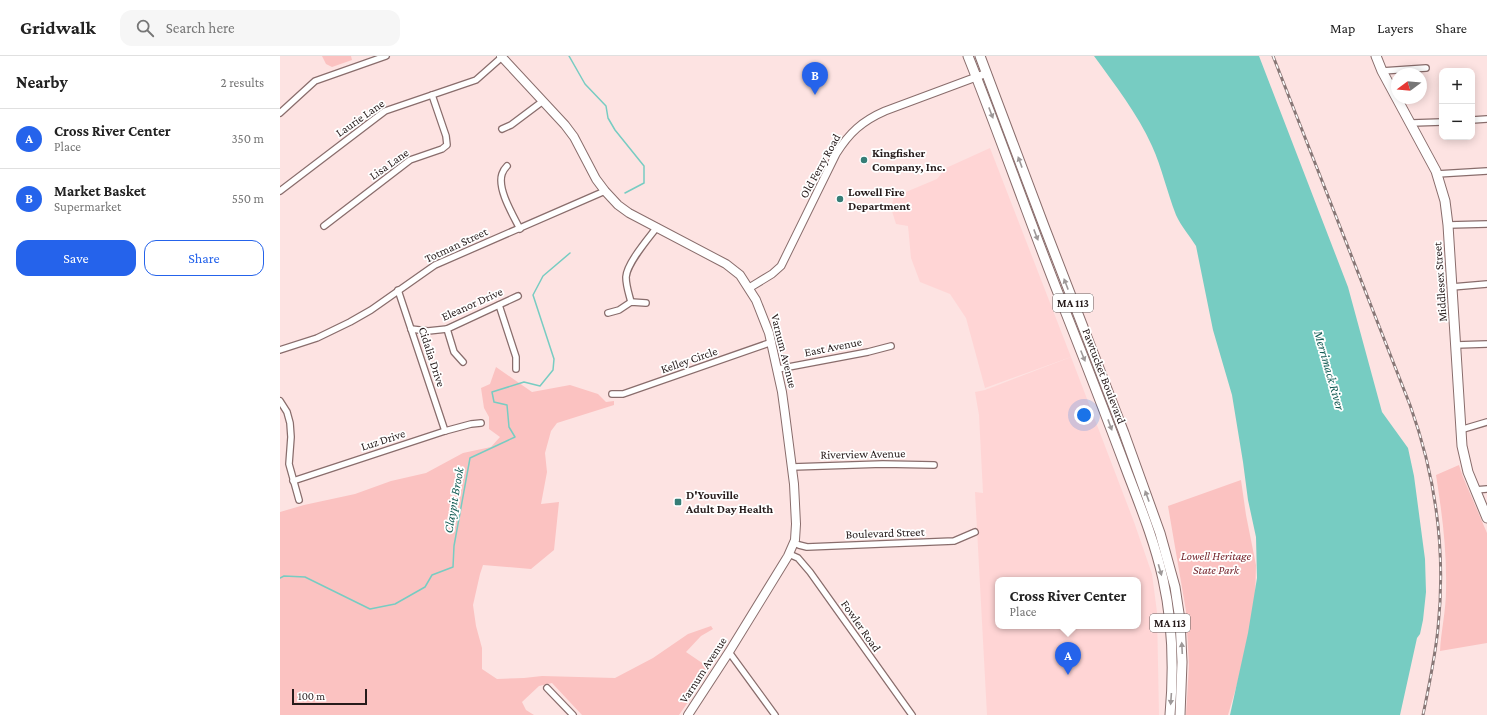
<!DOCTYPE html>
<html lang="en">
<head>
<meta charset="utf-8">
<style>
  :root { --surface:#fff; --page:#f6f6f6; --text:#222; --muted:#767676; --line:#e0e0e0; --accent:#2563eb }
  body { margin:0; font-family:"Crimson Pro",serif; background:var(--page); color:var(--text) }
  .controls { position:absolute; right:12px; top:12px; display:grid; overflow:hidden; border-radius:8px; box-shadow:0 2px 10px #0003 }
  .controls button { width:36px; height:36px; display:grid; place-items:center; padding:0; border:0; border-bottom:1px solid var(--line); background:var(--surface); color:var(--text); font:20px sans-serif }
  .compass { position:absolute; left:1111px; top:12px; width:36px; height:36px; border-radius:50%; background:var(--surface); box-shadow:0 2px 10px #0003; rotate:254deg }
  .scale { position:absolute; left:12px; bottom:10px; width:75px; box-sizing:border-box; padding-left:4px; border:2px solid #261b1b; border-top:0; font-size:11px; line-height:14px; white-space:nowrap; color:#261b1b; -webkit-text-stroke:3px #fff; paint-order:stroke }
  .you { position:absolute; left:804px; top:359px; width:14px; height:14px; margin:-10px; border:3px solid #fff; border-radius:50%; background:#1a73e8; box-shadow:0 0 0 6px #1a73e833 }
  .badge { display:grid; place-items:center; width:26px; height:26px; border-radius:50%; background:var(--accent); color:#fff; font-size:13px; font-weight:700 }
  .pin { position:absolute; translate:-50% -33px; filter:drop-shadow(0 1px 2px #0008) }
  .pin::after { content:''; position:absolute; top:21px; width:14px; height:12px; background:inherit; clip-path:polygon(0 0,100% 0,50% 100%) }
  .popup { position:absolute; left:715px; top:521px; width:146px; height:52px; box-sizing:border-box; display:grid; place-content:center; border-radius:8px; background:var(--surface); filter:drop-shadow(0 1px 3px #0005); font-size:13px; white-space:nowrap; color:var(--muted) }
  .popup b { font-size:15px; color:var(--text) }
  .popup::after { content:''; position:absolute; left:50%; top:100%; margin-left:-8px; border:8px solid transparent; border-top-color:var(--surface) }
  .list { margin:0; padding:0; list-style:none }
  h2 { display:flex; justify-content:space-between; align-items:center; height:52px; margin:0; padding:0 16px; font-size:17px }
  h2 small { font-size:13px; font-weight:400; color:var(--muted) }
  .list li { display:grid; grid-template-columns:26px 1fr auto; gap:12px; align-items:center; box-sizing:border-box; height:60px; padding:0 16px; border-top:1px solid var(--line) }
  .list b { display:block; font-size:15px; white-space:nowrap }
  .list p { margin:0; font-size:13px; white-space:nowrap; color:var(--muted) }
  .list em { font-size:13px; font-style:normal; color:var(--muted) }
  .actions { display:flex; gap:8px; padding:12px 16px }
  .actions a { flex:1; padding:9px 0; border:1px solid var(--accent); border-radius:12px; text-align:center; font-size:14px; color:var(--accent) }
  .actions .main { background:var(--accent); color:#fff }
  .icon { flex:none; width:22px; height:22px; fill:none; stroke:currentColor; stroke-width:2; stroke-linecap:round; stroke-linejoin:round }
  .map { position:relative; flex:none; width:1207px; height:659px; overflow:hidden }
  header { display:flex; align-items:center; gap:24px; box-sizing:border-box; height:56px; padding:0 20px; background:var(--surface); border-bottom:1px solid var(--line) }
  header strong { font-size:19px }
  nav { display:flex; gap:22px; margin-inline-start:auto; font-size:14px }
  .search { width:280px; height:36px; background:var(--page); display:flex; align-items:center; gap:10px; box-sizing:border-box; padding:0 14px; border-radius:12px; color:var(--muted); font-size:15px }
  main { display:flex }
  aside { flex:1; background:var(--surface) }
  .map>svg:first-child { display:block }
  .built { fill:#ffd5d5; fill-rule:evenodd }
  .green { fill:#fbc2c1 }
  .water { fill:#77ccc2 }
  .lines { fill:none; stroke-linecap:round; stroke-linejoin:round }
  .stream { stroke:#77ccc2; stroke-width:1.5 }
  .minor-casing { stroke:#896d6c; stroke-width:8 }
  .tertiary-casing { stroke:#896d6c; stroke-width:9 }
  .secondary-casing { stroke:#896d6c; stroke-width:10 }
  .primary-casing { stroke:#896d6c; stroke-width:11 }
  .minor { stroke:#fff; stroke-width:5.5 }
  .tertiary { stroke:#fff; stroke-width:7 }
  .secondary { stroke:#fff; stroke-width:8 }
  .primary { stroke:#fff; stroke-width:9 }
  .rail-casing { stroke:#887776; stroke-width:3 }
  .rail { stroke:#fff; stroke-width:1.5; stroke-dasharray:4.5; stroke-linecap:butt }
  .oneway { fill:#9d9898 }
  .poi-dot { fill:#367d76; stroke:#fff; stroke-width:1.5 }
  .labels { text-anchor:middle; stroke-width:3.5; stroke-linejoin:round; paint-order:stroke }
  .shield { fill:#fff; stroke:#675f5f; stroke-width:1 }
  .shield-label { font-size:11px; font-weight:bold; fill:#261b1b }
  .street-label { font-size:12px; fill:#261b1b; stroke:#fff }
  .poi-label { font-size:12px; font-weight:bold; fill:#261b1b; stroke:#fff; text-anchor:start }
  .park-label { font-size:12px; font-style:italic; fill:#711f27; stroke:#fff }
  .water-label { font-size:13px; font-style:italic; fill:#175e57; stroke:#fff }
</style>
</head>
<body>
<header>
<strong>Gridwalk</strong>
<div class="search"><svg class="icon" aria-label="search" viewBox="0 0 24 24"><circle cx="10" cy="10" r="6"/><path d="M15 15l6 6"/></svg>Search here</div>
<nav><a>Map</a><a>Layers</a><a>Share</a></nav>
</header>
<main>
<aside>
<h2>Nearby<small>2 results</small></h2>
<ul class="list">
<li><span class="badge">A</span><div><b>Cross River Center</b><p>Place</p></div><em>350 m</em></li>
<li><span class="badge">B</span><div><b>Market Basket</b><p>Supermarket</p></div><em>550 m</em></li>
</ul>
<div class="actions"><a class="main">Save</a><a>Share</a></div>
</aside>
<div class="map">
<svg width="1207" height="659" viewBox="0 0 1207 659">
  <rect width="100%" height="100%" fill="#fde3e2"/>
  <g class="built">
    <polygon points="710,92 791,301 705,332 686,262 670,238 640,226 631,202 628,170 616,168 611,152 614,141 657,123 666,112"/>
    <path d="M791 301 854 466 872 518 877 556 879 659H707L695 436 703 437 699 359 695 336 705 334ZM718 524H858V570H718Z"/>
  </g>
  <g class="green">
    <polygon points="42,0 71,0 72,4 52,11 46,8"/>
    <polygon points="216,311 252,336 290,329 318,338 326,346 334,345 334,349 277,367 271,375 265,397 267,416 261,448 279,446 274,494 251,513 203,509 200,518 193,549 196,570 202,592 202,613 217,623 244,622 262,620 335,622 373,602 408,578 431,570 433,573 421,580 406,596 431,613 399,659 302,659 272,627 259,630 242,646 246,654 254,659 0,659 0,456 24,449 75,438 111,425 146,417 183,397 211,391 220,381 209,373 209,361 204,352 201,332 210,328"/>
    <path d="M1179 409 1183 421 1207 477V587L1160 595C1161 575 1166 555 1166 534 1167 495 1162 457 1156 419Z"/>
    <polygon points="961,424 966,459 976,509 975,548 958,625 948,659 906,659 909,609 906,555 888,450"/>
  </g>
  <path class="water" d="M814 0H979L1068 231 1102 356 1128 392 1134 420 1145 503 1146 536 1143 564 1140 578 1137 582 1120 659H950L968 577 977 522 976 481 968 444 963 406 952 339 933 274 916 190C909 179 901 170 896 159 887 136 882 112 872 90 857 57 835 29 814 0Z"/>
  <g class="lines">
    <g class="stream">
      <polyline points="289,0 305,28 326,50 328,62 335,74 364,110 364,127 345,137"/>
      <polyline points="0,522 4,520 25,521 90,553 115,548 145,531 152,519 173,511 174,490 190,402 235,381 229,371 227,349 214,346 212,336 244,326 260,330 273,314 274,303 253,239 263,220 290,197"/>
    </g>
    <defs>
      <g id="minor">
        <polyline points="1102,15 1146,12"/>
        <polyline points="0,57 35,25 106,0"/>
        <polyline points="1192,64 1207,63"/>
        <polyline points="1132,67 1162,66"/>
        <polyline points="222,73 231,69 263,45"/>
        <path d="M227 110C225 112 223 115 222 118 217 133 233 159 240 173"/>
        <polyline points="1157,118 1207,115"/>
        <polyline points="0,135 105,55 196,24 222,1"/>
        <polyline points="1168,169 1207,168"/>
        <polyline points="44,170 130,104 162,93 167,89 166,80 152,39"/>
        <polyline points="1172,231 1207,228"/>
        <polyline points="118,234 165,375"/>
        <path d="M351 246C349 238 346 230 346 221 347 207 368 183 377 171"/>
        <polyline points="219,249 236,301 236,313"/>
        <polyline points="328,257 339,254 351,246 366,247"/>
        <polyline points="131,273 148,275 167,273 238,240"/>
        <polyline points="167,273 174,296 183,306"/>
        <polyline points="1176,289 1207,288"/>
        <polyline points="0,294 37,282 70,266 91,254 155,209 325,135"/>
        <polyline points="498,313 588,296 611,290"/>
        <polyline points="332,338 343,338 492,286"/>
        <polyline points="0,345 7,356 10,367 11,381 9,408 19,444"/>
        <polyline points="1180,374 1207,366"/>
        <polyline points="512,411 603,408 654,409"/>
        <polyline points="13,425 165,375 191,368 201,367"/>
        <polyline points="1195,434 1207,433"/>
        <polyline points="514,487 519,489 527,491 674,485 695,476"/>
        <polyline points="509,498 518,502 530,516 632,659"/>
        <polyline points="449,596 495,659"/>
        <polyline points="267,632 293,659"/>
      </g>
      <path id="tertiary" d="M469 232 492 218 501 210 556 98C569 77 582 65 605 55L707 17"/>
      <polyline id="secondary" points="221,0 285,69 294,81 316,123 325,135 338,149 349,157 446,208 460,219 476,244 489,277 502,336 505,358 514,428 516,468 515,484 508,500 449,596 408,659"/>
      <g id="primary">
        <path d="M688 0C720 80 748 161 780 242 803 300 826 359 848 418 861 452 875 487 883 523 893 568 894 614 890 659"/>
        <polyline points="700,0 764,170 844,377 880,477 895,531 900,564 902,606 900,659"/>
        <polyline points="1096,0 1102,15 1156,115 1165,145 1168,169 1182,390 1188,416 1207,462"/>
      </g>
    </defs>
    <use href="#minor" class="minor-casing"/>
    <use href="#tertiary" class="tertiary-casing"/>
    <use href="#secondary" class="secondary-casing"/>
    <use href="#primary" class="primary-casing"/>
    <use href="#minor" class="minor"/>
    <use href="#tertiary" class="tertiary"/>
    <use href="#secondary" class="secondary"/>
    <use href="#primary" class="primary"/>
    <defs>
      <path id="rail" d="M993 0 1130 349C1156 421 1166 496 1158 572 1155 602 1149 630 1143 659"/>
    </defs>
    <use href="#rail" class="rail-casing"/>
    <use href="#rail" class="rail"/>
  </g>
  <defs><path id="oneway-solid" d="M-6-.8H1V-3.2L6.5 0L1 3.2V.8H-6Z"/></defs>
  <g class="oneway">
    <use href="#oneway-solid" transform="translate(711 57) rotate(69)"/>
    <use href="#oneway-solid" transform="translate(740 106) rotate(-110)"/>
    <use href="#oneway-solid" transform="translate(756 179) rotate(69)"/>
    <use href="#oneway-solid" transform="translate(786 228) rotate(-111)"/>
    <use href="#oneway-solid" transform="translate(803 300) rotate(68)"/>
    <use href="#oneway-solid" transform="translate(830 369) rotate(70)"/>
    <use href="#oneway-solid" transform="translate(867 440) rotate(-110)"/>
    <use href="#oneway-solid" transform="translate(880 514) rotate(74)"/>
    <use href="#oneway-solid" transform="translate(902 592) rotate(-93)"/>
    <use href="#oneway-solid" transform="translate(891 643) rotate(94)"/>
  </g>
  <g class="poi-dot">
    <circle cx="584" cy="104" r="4"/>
    <circle cx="560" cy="143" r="4"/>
    <rect x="394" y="442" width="8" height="8" rx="2"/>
  </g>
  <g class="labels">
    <g class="shield">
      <rect x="773" y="238" width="40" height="18" rx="3"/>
      <rect x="870" y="558" width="40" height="18" rx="3"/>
    </g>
    <g class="shield-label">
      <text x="793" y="251">MA 113</text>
      <text x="890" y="571">MA 113</text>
    </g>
    <g class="street-label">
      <text transform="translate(80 62) rotate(-35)" y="4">Laurie Lane</text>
      <text transform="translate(109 108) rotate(-35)" y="4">Lisa Lane</text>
      <text transform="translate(540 110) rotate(-61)" y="4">Old Ferry Road</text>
      <text transform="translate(176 189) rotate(-25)" y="4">Totman Street</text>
      <text transform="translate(1160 226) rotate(-94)" y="4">Middlesex Street</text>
      <text transform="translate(192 248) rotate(-24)" y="4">Eleanor Drive</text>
      <text transform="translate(553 291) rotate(-11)" y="4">East Avenue</text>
      <text transform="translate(504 295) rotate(76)" y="4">Varnum Avenue</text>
      <text transform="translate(152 301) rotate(72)" y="4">Cidalia Drive</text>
      <text transform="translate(409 304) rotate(-19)" y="4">Kelley Circle</text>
      <text transform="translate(824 320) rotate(69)" y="4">Pawtucket Boulevard</text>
      <text transform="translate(103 384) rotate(-18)" y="4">Luz Drive</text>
      <text transform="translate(583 398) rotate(-1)" y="4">Riverview Avenue</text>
      <text transform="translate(605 477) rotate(-2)" y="4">Boulevard Street</text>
      <text transform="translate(581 570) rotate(55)" y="4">Fowler Road</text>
      <text transform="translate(423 614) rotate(-57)" y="4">Varnum Avenue</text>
    </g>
    <g class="poi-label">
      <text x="592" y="101">Kingfisher<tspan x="592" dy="14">Company, Inc.</tspan></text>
      <text x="568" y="140">Lowell Fire<tspan x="568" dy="14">Department</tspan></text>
      <text x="406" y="443">D'Youville<tspan x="406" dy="14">Adult Day Health</tspan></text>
    </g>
    <g class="park-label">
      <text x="936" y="504">Lowell Heritage<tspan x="936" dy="14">State Park</tspan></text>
    </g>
    <g class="water-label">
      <text transform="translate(1050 314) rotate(74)" y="5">Merrimack River</text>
      <text transform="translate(173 444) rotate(-80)" y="5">Claypit Brook</text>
    </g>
  </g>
</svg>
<div class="controls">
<button>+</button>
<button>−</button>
</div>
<svg class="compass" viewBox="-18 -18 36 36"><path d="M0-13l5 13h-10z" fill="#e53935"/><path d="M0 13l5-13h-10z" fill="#767676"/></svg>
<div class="scale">100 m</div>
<div class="you"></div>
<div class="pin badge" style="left:788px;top:619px">A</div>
<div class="popup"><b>Cross River Center</b>Place</div>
<div class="pin badge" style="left:535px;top:39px">B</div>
</div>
</main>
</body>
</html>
